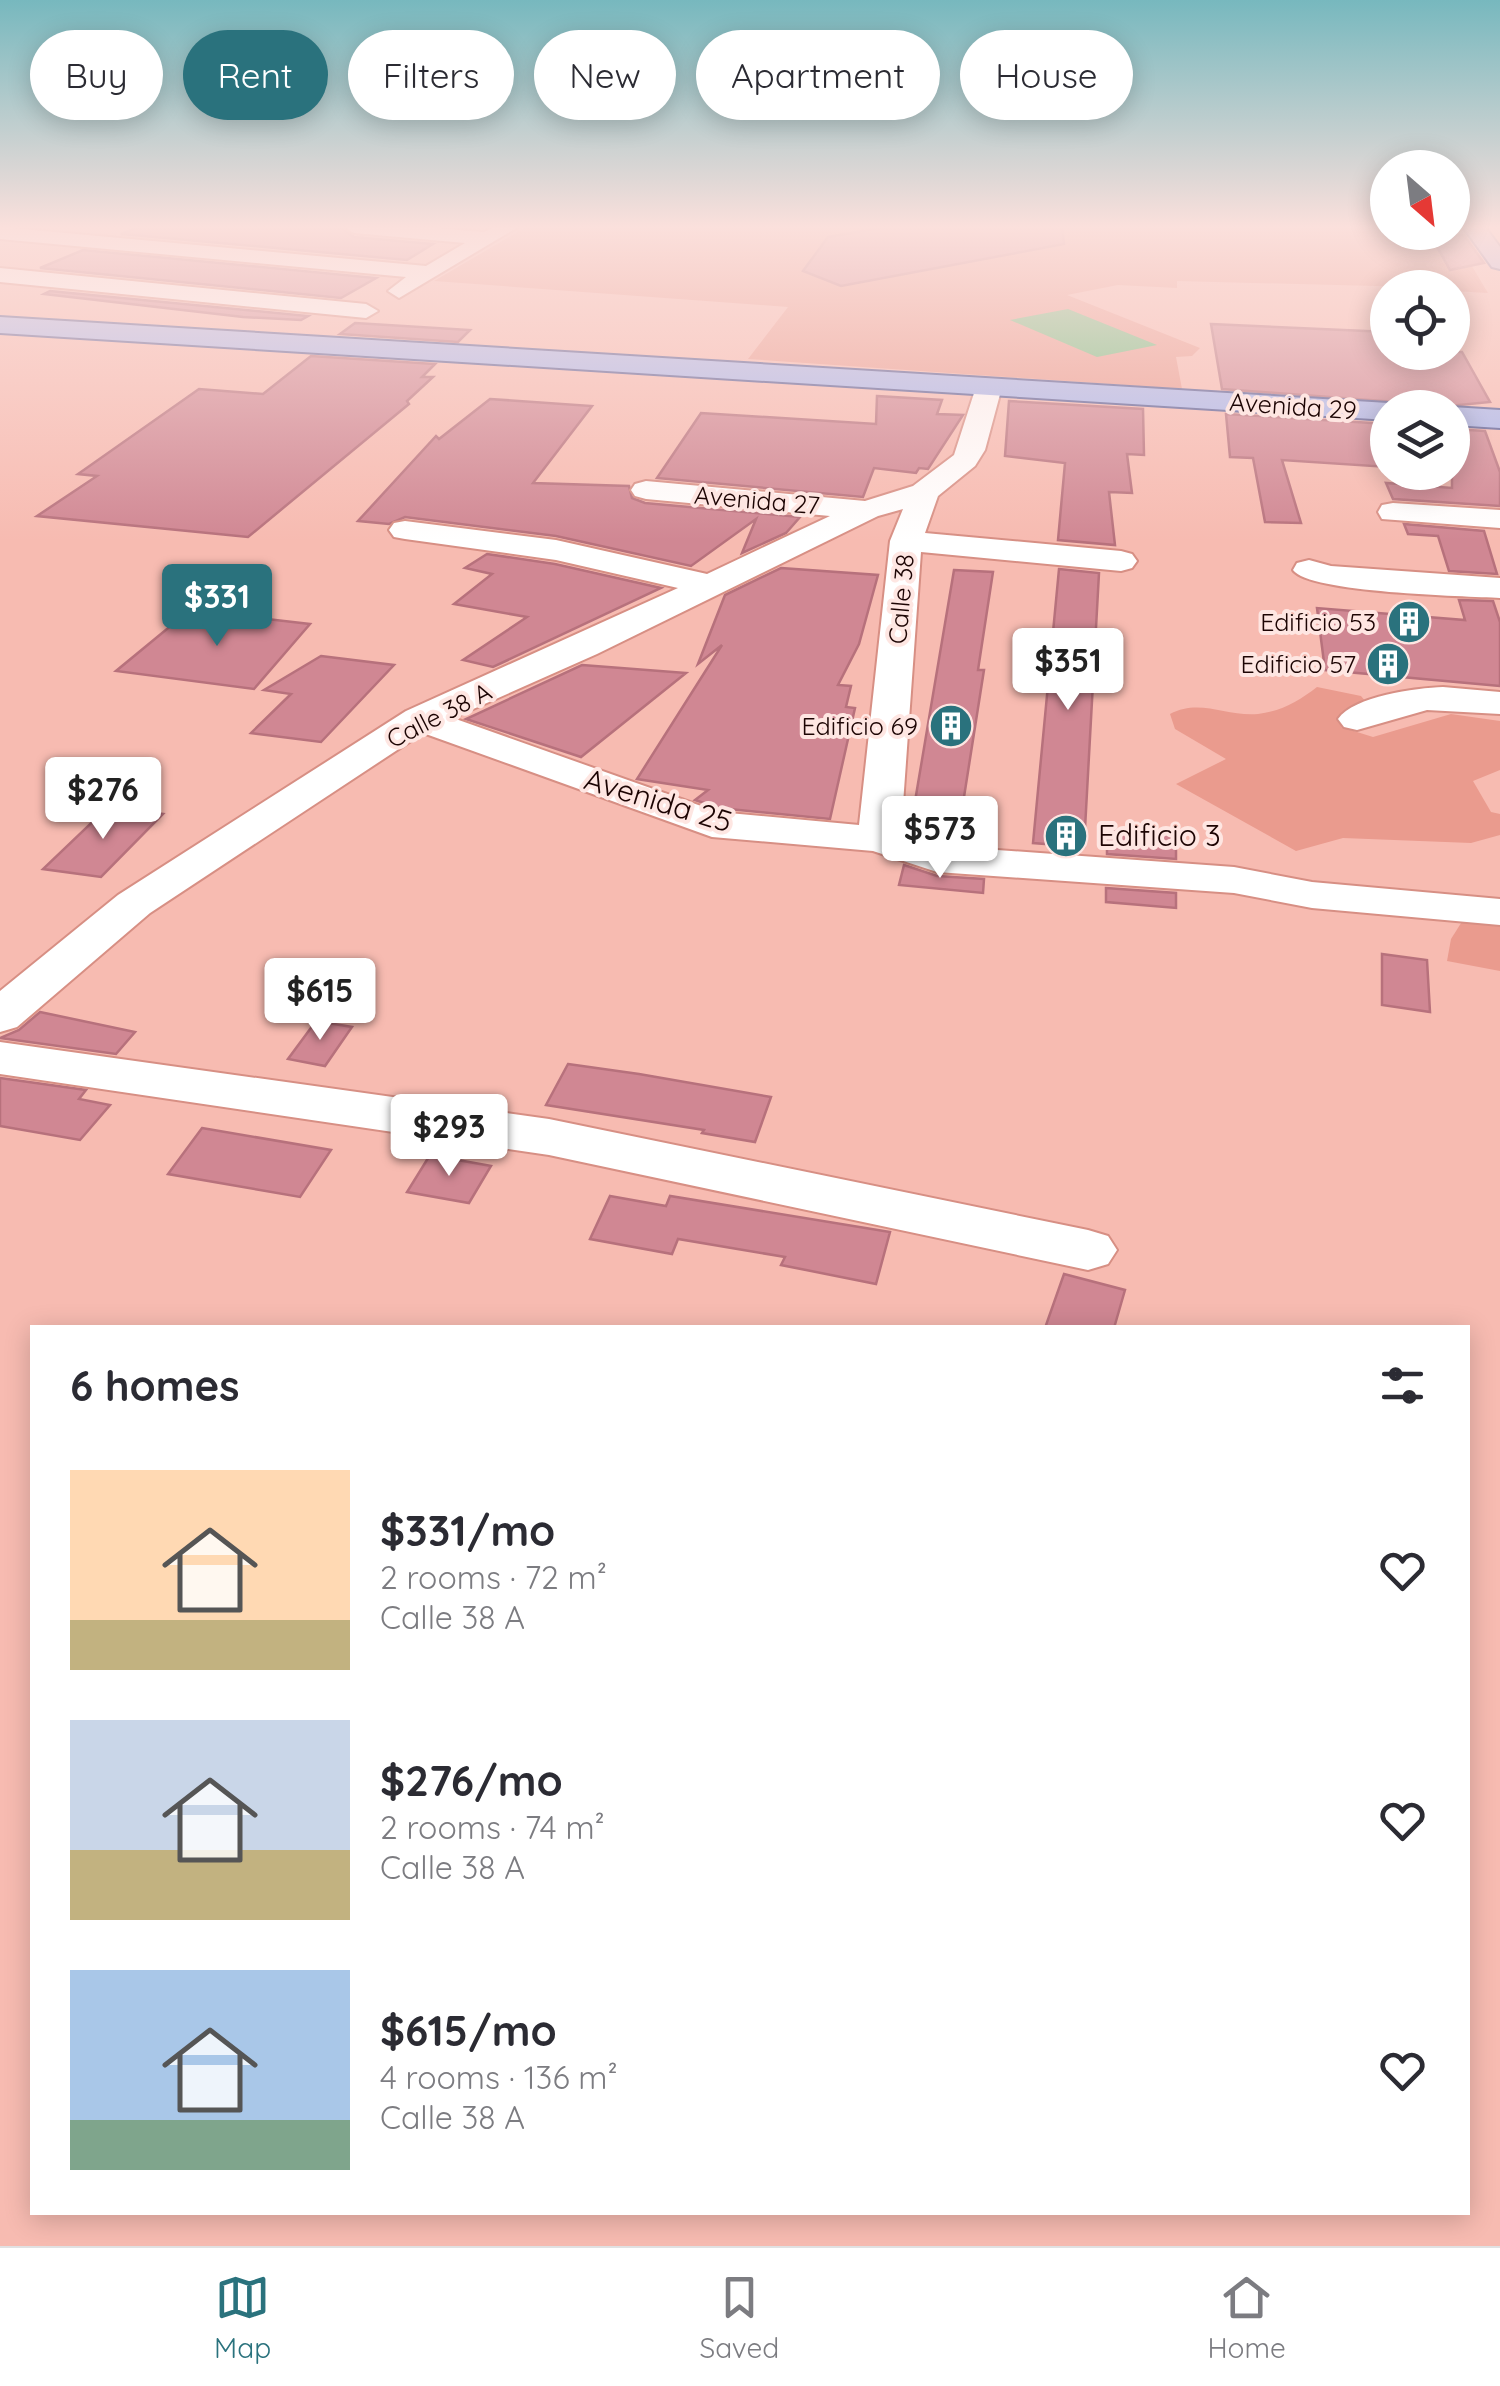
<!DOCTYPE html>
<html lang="en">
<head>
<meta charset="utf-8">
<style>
	:root { --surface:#fff; --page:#f2f2f3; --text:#2b2b33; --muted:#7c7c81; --line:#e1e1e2; --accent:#2a727d }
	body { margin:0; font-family:Quicksand,sans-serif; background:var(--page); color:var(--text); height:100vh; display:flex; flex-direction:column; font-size:38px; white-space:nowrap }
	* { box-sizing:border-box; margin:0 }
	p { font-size:32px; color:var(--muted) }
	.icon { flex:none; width:55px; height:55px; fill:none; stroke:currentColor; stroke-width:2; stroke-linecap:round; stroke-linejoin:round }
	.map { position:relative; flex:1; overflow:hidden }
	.side { position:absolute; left:30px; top:1325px; width:1440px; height:890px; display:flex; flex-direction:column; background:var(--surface); border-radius:0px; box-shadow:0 5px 25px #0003 }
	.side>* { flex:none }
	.banner { position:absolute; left:30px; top:30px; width:1440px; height:90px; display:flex; gap:20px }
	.needle { width:65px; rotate:152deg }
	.buttons { position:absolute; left:1370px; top:150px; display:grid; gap:20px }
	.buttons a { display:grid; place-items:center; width:100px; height:100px; border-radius:50%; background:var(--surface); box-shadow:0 5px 25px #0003; font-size:50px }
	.price { position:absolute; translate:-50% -85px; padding:0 22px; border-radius:10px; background:#fff; color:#222; font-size:32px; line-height:65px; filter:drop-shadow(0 2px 5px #0008) }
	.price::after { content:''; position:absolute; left:50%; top:60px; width:30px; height:22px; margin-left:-15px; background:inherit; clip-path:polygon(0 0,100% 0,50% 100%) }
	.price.current { background:var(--accent); color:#fff }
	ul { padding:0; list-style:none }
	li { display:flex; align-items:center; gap:30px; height:250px; padding:0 40px }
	li span { display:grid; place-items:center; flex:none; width:280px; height:200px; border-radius:0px; color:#555 }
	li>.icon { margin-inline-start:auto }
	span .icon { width:120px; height:120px; fill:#fffc; stroke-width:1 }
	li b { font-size:42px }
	h2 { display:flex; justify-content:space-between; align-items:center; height:120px; padding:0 40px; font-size:42px }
	.tag { padding:0 35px; border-radius:45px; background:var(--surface); box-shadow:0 5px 25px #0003; font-size:35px; line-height:90px }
	.tag.current { background:var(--accent); color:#fff }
	.tab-bar { display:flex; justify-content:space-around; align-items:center; height:140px; border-top:2px solid var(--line); background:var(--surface); font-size:28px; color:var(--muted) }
	.tab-bar a { display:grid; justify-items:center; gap:5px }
	.tab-bar .current { color:var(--accent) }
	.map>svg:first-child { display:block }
</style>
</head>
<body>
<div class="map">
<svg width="1500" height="2246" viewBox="0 0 1500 2246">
	<rect width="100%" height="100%" fill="#f7bbb1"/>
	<g fill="#ea9b8e">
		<polygon points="526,227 1387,227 1388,232 1452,233 1488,293 1453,291 1452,288 1177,281 1177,288 1118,285 1067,295 1200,348 1192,356 1176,357 1182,389 748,359 788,307 434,281"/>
		<path d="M 1317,687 L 1361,696 L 1370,707 L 1341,727 L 1373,737 L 1451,714 L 1500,721 L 1500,770 L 1473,781 L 1491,812 L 1500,814 L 1500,835 L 1471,843 L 1343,838 L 1296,851 L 1176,784 L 1226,759 L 1175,729 L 1170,714 C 1200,698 1227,717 1258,714 C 1282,711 1299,701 1317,687 Z"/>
		<polygon points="1463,920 1500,922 1500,971 1447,961 1451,939"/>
	</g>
	<polygon fill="#6dbe7e" points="1068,309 1157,345 1097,357 1010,320"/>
	<g fill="#d08793" stroke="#b7717c" stroke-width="2.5">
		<polygon points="139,227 340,227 354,237 433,244 407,260 121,234"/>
		<polygon points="886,227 1062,227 1064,244 841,286 803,271 828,237"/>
		<polygon points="1430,234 1464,235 1484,263 1450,270"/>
		<polygon points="83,250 376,278 341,298 40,268"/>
		<polygon points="50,291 308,316 301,320 243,317 44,294"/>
		<polygon points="355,323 470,330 458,342 340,334"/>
		<polygon points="1211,324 1388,332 1388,352 1462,352 1490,402 1449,406 1222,389"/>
		<polygon points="311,356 435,364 422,377 433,377 407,401 409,404 248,537 37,516 97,476 78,474 199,389 263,394"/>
		<polygon points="877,396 942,400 937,414 963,415 928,469 919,468 916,473 874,468 863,497 657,478 701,413 876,424"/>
		<polygon points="490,399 592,406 533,483 629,486 632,498 645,503 800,517 786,533 742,553 756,519 691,566 556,536 405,517 389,524 358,521 436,436 439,439"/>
		<polygon points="1009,401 1143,409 1144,455 1127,454 1132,493 1109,492 1115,545 1058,540 1065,463 1005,456"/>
		<polygon points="1226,414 1388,424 1388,467 1282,460 1301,523 1265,522 1253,458 1230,457"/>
		<polygon points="1452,429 1485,431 1500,472 1500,506 1393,499 1386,483 1452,488"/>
		<polygon points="1404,524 1484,531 1497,574 1449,571 1438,536 1408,534"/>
		<polygon points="487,554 555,564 661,588 493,667 463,660 527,617 454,604 492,574 465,568"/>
		<polygon points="781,568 878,575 859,644 838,685 851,686 846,707 855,708 830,819 719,808 695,800 708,790 637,779 722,645 698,664 725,595"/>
		<polygon points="1059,569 1099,573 1084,847 1033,843"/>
		<polygon points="954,570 993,572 978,670 984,670 961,816 992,819 989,846 943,842 910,831"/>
		<polygon points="1459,600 1493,601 1500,622 1500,686 1325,670 1317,608 1465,620"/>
		<polygon points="190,610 310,624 254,689 116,671"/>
		<polygon points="321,656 394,665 321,742 251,733 291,694 264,690"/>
		<polygon points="582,665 686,673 581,757 466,719"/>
		<polygon points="108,807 163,814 101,877 43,869"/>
		<polygon points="1107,829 1176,835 1176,859 1107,854"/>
		<polygon points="904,865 937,876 984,879 983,893 899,885"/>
		<polygon points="1106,888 1176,893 1176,908 1106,902"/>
		<polygon points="1382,954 1427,960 1430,1012 1382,1005"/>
		<polygon points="40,1012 135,1032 116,1054 0,1038 19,1030"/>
		<polygon points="316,1021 352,1027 325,1066 288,1059"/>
		<polygon points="568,1064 639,1074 771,1097 755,1142 702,1133 704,1130 546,1105"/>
		<polygon points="0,1078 86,1090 79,1099 110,1105 80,1140 0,1126"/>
		<polygon points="202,1128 331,1150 300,1197 168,1174"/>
		<polygon points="430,1155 491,1166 469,1203 407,1192"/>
		<polygon points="610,1196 666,1206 670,1196 890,1232 876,1284 781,1265 785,1257 678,1239 672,1254 590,1239"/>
		<polygon points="1064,1274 1125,1290 1114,1328 1045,1328"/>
	</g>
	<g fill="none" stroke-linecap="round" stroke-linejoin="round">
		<g stroke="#d78f84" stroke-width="4">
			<g id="minor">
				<polygon points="0,227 426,266 465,243 354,233 344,227 422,227 484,232 494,227 518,227 399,298 388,291 406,277 0,239"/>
				<polygon points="0,268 366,304 378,311 366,318 0,282"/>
				<path d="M 989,379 L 1002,387 L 985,450 L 975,466 L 938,496 L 925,533 L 1121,551 L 1132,554 L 1137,561 L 1132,568 L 1121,571 L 921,552 L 901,832 L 942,846 L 1234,867 L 1312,882 L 1500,899 L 1500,925 L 1312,908 L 1234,893 L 937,872 L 873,851 L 712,837 L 423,733 L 150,913 L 17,1027 L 0,1032 L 0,991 L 118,895 L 406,711 L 678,588 L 556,560 L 405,539 L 394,537 L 389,530 L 394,523 L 405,521 L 556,540 L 707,574 L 830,516 L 646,499 L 635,496 L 631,490 L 635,484 L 646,481 L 865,501 L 913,486 L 954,455 L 976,387 ZM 903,509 L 890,541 L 859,825 L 718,812 L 453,718 L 597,654 L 878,516 Z"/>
				<polygon points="1393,503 1500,510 1500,528 1382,519 1378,512 1382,505"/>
				<path d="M 1309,560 L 1331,566 L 1500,578 L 1500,598 C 1465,596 1309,593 1293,570 L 1297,563 Z"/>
				<path d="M 1443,687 L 1500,692 L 1500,714 L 1427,710 L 1357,730 L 1344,727 L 1338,719 C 1354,696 1416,688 1443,687 Z"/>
				<polygon points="0,1042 549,1119 1088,1230 1108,1236 1117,1250 1108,1264 1088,1270 549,1155 0,1074"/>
			</g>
		</g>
		<g stroke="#4f5894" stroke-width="4">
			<g id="major">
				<polygon points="1463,227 1485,227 1500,247 1500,269 1492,267"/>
				<polygon points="0,317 1388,403 1399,408 1388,408 1388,420 0,333"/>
				<polygon points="1452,407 1500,410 1500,428 1452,425"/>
			</g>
		</g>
		<use href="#minor" fill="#fff" fill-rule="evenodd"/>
		<use href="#major" fill="#a6b6ee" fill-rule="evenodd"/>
	</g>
	<linearGradient id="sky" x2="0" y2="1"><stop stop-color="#77b8be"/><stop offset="0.42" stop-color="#fbe0dc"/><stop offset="1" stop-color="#fbe0dc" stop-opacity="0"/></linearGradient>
	<rect width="1500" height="541" fill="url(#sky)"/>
	<defs>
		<g id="building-disc" transform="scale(2.25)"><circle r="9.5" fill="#2a727d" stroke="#fee6e2"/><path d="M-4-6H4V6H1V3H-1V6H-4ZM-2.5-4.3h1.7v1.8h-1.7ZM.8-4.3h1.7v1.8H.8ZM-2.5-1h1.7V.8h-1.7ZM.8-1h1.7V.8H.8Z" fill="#fff"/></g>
	</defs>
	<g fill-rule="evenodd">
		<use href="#building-disc" x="1409" y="622"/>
		<use href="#building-disc" x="1388" y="664"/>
		<use href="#building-disc" x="951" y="726"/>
		<use href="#building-disc" x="1066" y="836"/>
	</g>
	<g text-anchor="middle" stroke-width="8" stroke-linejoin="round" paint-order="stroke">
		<g font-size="25" fill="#1c0403" stroke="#fee6e2">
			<text transform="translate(1293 406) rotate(4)" y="9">Avenida 29</text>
			<text transform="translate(757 500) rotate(5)" y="9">Avenida 27</text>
			<text transform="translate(901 599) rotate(-85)" y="9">Calle 38</text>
			<text transform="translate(439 715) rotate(-27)" y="9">Calle 38 A</text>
		</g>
		<g font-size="25" fill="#1c0403" stroke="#fee6e2" text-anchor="end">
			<text x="1376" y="631">Edificio 53</text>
			<text x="1356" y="673">Edificio 57</text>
			<text x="918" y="735">Edificio 69</text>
		</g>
		<g font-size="30" fill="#1c0403" stroke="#fee6e2">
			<text transform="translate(658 801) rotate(17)" y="10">Avenida 25</text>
		</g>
		<g font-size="30" fill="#1c0403" stroke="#fee6e2" text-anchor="start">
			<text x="1098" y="846">Edificio 3</text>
		</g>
	</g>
</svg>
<div class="buttons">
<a><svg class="needle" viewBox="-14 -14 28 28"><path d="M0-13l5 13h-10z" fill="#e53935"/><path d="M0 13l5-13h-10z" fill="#7c7c81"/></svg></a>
<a><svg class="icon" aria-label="locate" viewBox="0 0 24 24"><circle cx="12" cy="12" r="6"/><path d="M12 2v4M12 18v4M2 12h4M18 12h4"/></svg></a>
<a><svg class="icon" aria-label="layers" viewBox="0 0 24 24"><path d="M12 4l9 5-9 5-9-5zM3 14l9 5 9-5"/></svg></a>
</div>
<b class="price current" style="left:217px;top:649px">$331</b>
<b class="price" style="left:1068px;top:713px">$351</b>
<b class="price" style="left:103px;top:842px">$276</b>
<b class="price" style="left:940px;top:881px">$573</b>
<b class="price" style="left:320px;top:1043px">$615</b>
<b class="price" style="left:449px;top:1179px">$293</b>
<div class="banner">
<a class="tag">Buy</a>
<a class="tag current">Rent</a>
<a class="tag">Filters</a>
<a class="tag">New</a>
<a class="tag">Apartment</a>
<a class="tag">House</a>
</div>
<section class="side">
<h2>6 homes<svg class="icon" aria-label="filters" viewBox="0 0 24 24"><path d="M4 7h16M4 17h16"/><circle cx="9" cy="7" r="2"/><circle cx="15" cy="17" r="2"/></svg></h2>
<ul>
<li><span style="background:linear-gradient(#ffd9b3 75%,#c2b280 0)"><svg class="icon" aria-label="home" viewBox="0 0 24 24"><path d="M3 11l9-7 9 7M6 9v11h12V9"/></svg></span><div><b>$331/mo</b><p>2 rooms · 72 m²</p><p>Calle 38 A</p></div><svg class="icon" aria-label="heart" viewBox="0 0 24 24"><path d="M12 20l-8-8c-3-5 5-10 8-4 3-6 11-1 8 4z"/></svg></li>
<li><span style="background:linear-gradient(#c9d6e8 65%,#c2b280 0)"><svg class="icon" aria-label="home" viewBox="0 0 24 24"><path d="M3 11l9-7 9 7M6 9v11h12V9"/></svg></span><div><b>$276/mo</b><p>2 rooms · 74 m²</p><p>Calle 38 A</p></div><svg class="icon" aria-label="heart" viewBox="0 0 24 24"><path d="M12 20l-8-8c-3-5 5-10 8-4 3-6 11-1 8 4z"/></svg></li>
<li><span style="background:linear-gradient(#a9c7e8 75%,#7fa58c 0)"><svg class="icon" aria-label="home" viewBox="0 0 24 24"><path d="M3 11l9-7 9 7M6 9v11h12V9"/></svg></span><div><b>$615/mo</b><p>4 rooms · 136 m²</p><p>Calle 38 A</p></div><svg class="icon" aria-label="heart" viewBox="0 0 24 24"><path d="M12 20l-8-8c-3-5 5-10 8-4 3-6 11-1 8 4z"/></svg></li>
</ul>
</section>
</div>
<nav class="tab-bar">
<a class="current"><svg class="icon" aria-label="map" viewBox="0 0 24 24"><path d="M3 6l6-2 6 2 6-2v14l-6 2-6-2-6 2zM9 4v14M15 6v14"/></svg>Map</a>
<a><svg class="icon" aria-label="saved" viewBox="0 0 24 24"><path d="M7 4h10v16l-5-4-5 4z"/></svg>Saved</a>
<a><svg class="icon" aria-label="home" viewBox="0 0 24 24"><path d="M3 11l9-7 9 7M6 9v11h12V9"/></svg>Home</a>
</nav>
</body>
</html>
